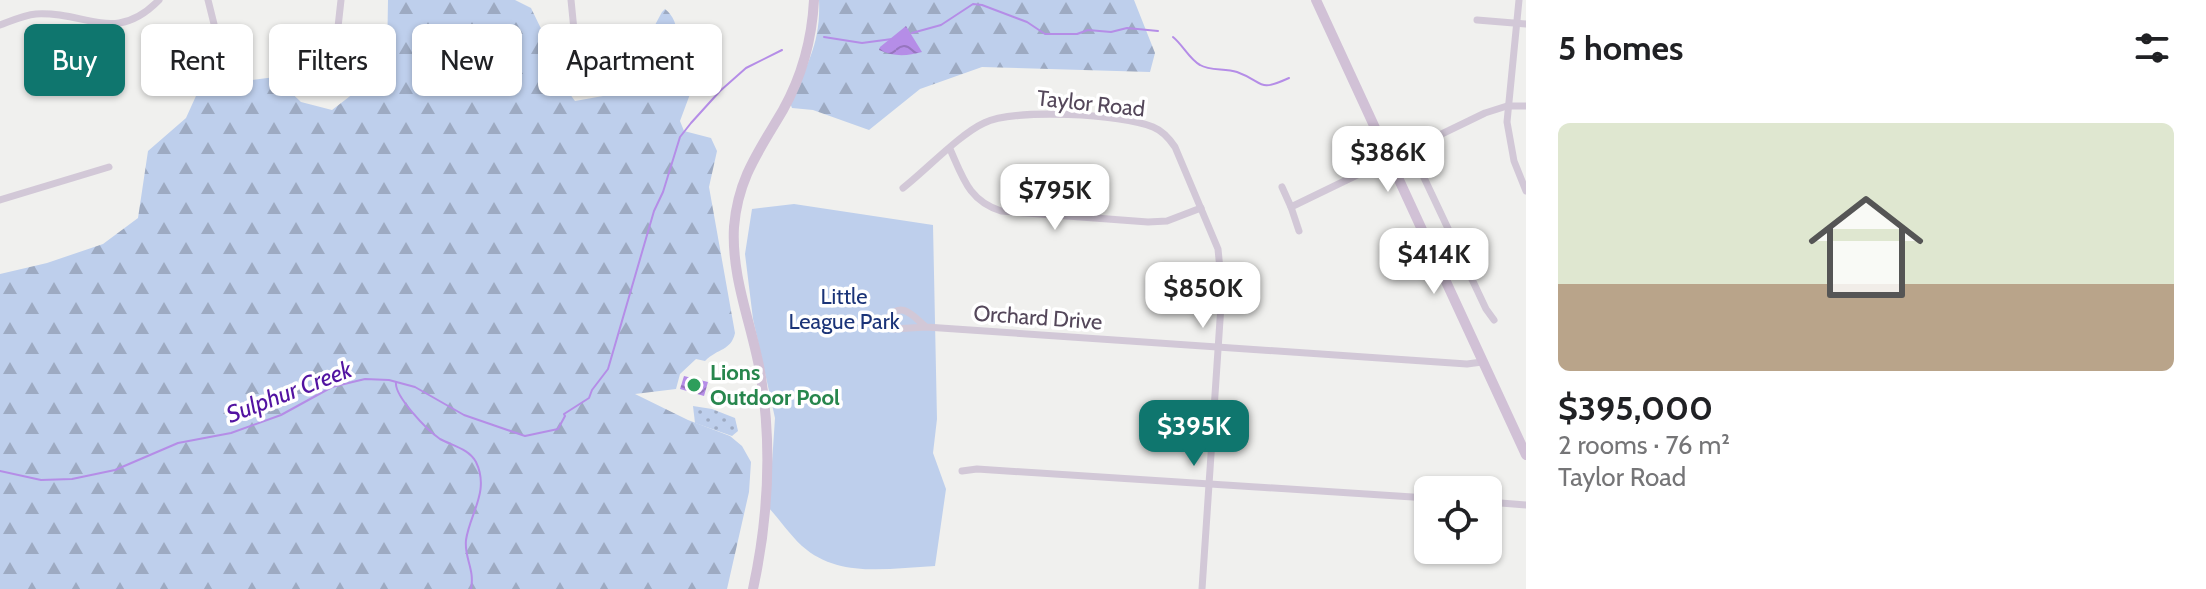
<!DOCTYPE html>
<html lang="en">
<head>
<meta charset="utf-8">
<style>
	:root { --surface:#fff; --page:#f2f2f2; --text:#202124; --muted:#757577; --accent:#0f766e }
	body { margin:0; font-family:Cabin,sans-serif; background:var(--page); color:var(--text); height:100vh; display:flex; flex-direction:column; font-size:30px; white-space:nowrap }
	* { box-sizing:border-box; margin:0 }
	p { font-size:26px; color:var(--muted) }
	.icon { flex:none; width:44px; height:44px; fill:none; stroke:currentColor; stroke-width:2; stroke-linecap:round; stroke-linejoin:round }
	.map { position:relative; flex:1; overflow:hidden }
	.panel { display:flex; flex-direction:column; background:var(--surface); width:680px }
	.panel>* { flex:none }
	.guide { position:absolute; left:24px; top:24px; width:760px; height:72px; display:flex; gap:16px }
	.tools { position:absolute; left:1414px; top:476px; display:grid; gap:16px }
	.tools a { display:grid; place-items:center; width:88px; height:88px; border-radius:12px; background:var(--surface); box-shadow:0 2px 6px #0004; font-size:40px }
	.price { position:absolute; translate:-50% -68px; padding:0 18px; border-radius:16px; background:#fff; color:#222; font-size:26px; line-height:52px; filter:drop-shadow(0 2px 4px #0008) }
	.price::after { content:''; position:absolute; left:50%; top:48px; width:24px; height:18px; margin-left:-12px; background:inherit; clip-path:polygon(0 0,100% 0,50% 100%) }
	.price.on { background:var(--accent); color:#fff }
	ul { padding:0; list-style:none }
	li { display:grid; align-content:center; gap:16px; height:424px; padding:0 32px }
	li span { display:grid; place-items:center; height:248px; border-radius:12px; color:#555 }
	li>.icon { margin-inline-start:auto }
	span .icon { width:144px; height:144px; fill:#fffc; stroke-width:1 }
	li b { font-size:34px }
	h2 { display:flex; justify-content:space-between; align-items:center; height:96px; padding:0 32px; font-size:34px }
	.chip { padding:0 28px; border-radius:12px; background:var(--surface); box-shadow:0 2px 6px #0004; font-size:28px; line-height:72px }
	.chip.on { background:var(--accent); color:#fff }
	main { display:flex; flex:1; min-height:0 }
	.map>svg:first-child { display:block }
</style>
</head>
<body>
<main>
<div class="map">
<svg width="1526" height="589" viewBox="0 0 1526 589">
	<defs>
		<pattern id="grass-dots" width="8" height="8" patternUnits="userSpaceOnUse" patternTransform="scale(2)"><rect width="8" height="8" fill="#becfec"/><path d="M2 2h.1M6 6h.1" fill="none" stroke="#9daac2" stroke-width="1.8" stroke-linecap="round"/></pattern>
		<pattern id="forest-firs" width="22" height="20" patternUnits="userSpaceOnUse" patternTransform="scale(2)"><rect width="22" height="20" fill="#becfec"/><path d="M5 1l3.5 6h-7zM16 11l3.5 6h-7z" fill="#9daac2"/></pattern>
		<pattern id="water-waves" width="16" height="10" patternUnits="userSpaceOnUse" patternTransform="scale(2)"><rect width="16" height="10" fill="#b58de7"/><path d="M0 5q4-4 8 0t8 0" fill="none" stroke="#9675be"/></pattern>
	</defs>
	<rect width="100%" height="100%" fill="#f0f0ee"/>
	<polygon fill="url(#grass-dots)" points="693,406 712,409 735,418 738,431 732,436 695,423"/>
	<g fill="url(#forest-firs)">
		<path d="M 388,0 L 515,0 L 531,8 L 547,41 L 561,82 L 575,101 L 603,96 L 642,49 L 662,12 L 665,9 C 683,23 674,46 684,63 C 687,69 692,74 696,78 L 680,121 L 684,131 L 711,138 L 717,151 L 709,187 L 735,333 C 731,351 718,348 705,361 L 696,359 L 680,374 L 676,389 L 635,394 L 688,420 L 730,436 L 742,446 L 751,462 L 749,492 L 727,589 L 0,589 L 0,274 L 47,263 L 103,244 L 138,218 L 148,151 L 186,118 L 200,87 L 275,77 L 301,102 L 332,110 L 371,80 L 387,59 Z"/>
		<path d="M 819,0 L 1134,0 L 1155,53 L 1150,72 L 982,67 L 920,89 L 869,130 L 813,110 L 792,108 L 790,103 C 807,65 821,43 819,0 Z"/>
	</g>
	<path fill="#becfec" d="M 794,204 L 933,225 L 937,419 L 933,453 L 946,489 L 935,566 C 889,568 839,579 802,546 C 790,535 780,520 769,508 L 775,418 L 753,319 L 745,254 L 752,209 Z"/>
	<g fill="url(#water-waves)">
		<path d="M 906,26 L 922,52 C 907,56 894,57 879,50 L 880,47 Z"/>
		<polygon points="684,376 708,382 704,396 680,389"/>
	</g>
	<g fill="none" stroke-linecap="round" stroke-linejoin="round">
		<g stroke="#b58de7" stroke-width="2">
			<polyline points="912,33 941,25 973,4 982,5 1027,22 1045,34 1077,34 1088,30 1111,32 1127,28 1158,31"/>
			<polyline points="824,37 862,43 892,39"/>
			<path d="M 1173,37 C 1183,45 1189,59 1200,65 C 1210,71 1225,68 1237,72 C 1265,82 1256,93 1289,78"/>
			<path d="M 396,382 C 394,396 427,430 440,439 C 453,446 469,449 476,462 C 490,491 470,513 466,540 C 464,558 475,569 471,589"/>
			<polyline points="0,471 41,480 72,479 115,470 178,443 231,433 281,415 332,387 365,379 389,380 415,387 464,415 525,436 558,429 565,416 564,414 589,398 592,390 608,369 654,211 663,192 680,137 691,123 720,91 746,68 782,50"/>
		</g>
		<g stroke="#d2c8d7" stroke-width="7">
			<polyline points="208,0 217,36"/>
			<polyline points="571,0 574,30"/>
			<polyline points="1519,0 1507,122 1514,161 1526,191"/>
			<polyline points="1477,20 1526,24"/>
			<path d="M 0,25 C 11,21 24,15 36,14 C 87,11 115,45 159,0"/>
			<polyline points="336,45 341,0"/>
			<polyline points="1410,148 1486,309 1494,320"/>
			<path d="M 950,149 C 963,178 969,201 1001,211 L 1148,222 L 1167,221 L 1201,208"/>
			<polyline points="1282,187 1291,207"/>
			<path d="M 903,188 C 926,170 960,134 984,123 C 1014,108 1122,114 1153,127 C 1163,131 1169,138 1175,147 L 1218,249 L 1222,290 L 1202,589"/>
			<polyline points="0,200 109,167"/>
			<polyline points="1299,231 1291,207 1485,113 1507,106 1526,106"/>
			<path d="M 926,327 C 912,315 901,300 887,319 L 888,326 L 894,329 L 926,327 L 1467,364 L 1482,362"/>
			<polyline points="962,471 977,469 1428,498"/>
			<polyline points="1488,502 1526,505"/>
		</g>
		<g stroke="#d1c1d6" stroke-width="10">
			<polyline points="1316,0 1526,455"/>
			<path d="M 753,589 C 768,520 772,447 761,377 C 753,327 731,279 734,227 C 738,178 759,151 783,110 C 802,76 812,39 814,0"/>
		</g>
	</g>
	<circle fill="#2e9e5b" stroke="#fff" stroke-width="3" cx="694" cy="385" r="8"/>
	<g text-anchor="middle" stroke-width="7" stroke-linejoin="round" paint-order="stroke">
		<g font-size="22" fill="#54475a" stroke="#fff">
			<text transform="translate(1091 103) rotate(6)" y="8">Taylor Road</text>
			<text transform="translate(1038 317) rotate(4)" y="8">Orchard Drive</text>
		</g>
		<g font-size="22" fill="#1b3478" stroke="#fff">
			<text x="844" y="304">Little<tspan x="844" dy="25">League Park</tspan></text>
		</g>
		<g font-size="22" font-weight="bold" fill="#27864d" stroke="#fff" text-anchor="start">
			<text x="710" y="380">Lions<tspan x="710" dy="25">Outdoor Pool</tspan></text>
		</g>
		<g font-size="24" font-style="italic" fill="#5213a1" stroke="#fff">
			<text transform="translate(289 392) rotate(-21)" y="8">Sulphur Creek</text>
		</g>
	</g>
</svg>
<div class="tools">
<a><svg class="icon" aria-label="locate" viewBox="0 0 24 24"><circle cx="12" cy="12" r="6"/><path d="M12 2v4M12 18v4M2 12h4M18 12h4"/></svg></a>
</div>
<b class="price" style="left:1388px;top:194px">$386K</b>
<b class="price" style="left:1055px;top:232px">$795K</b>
<b class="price" style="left:1434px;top:296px">$414K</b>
<b class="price" style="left:1203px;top:330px">$850K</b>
<b class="price on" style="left:1194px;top:468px">$395K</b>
<div class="guide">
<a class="chip on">Buy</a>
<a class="chip">Rent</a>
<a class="chip">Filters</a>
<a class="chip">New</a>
<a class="chip">Apartment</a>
</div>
</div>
<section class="panel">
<h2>5 homes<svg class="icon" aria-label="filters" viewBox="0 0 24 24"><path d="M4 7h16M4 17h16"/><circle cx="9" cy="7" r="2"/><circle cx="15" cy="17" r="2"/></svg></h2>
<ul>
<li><span style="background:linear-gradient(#dfe7d0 65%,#b9a48a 0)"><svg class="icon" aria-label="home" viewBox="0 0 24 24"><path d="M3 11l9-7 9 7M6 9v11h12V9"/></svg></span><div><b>$395,000</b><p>2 rooms · 76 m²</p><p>Taylor Road</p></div></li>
</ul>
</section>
</main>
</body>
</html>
